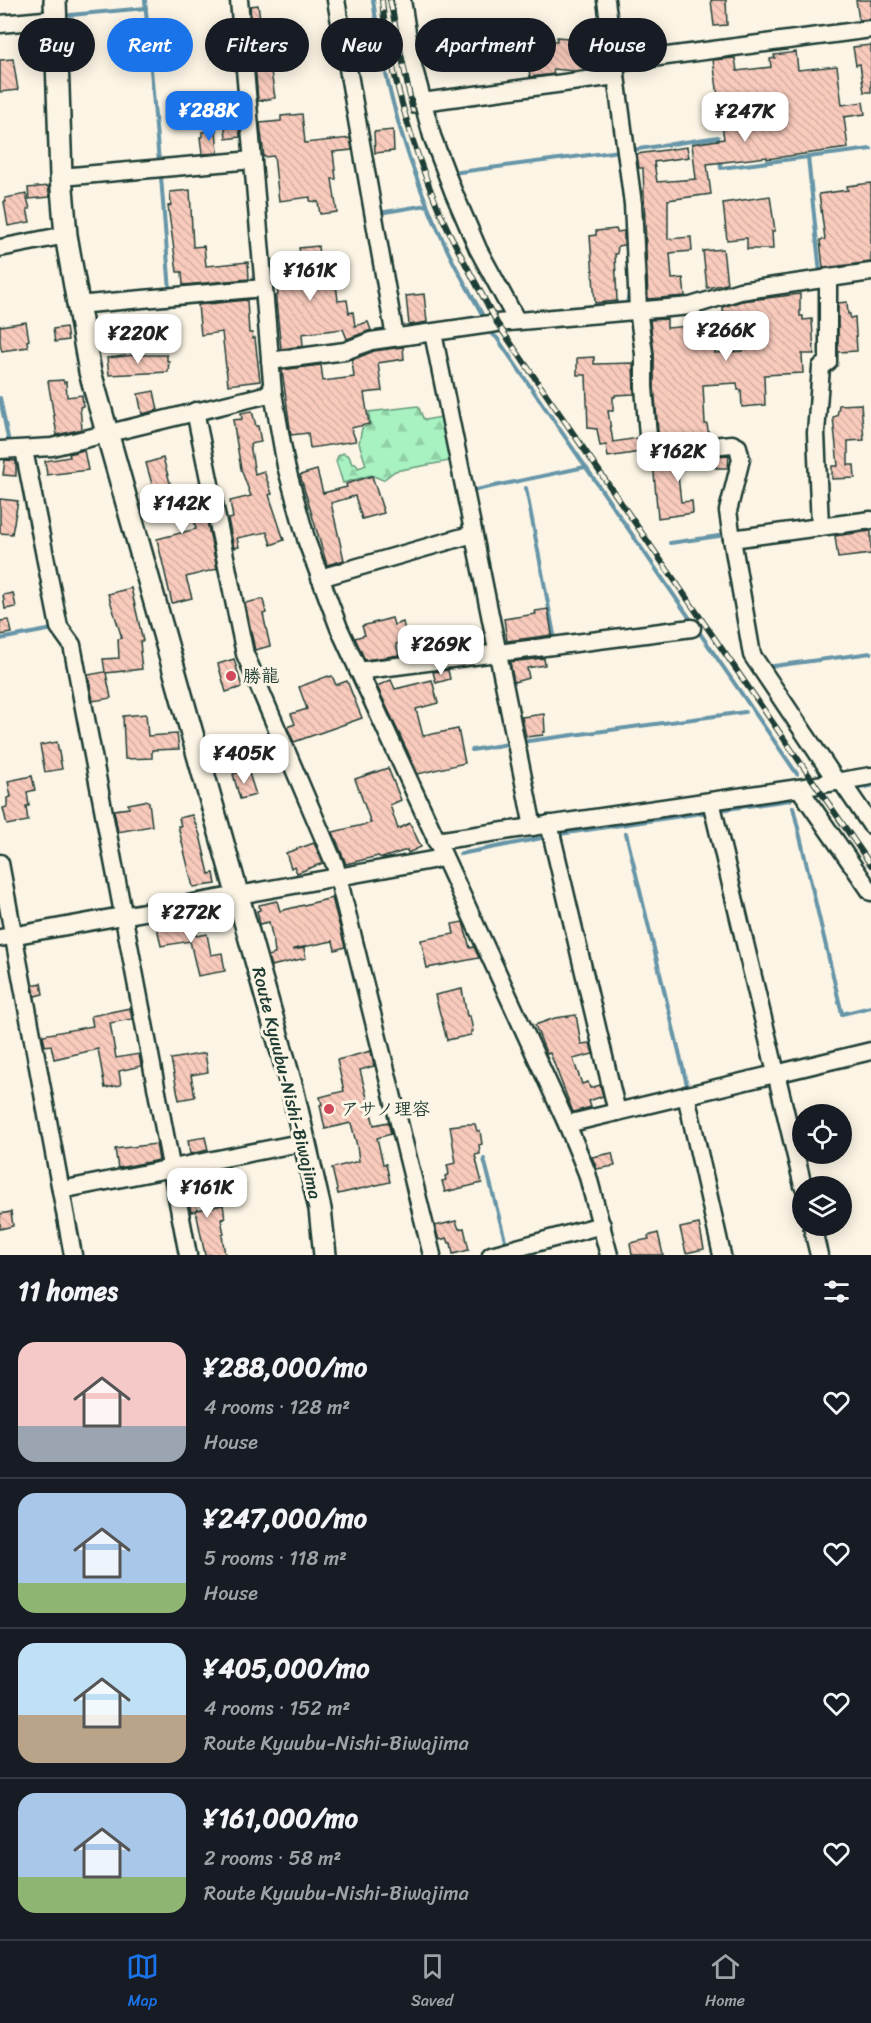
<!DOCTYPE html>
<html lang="en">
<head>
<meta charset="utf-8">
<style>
	:root { --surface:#171b24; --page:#242831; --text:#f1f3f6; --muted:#9ea1a6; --line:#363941; --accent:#1a73e8 }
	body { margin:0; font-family:Sriracha,"Klee One",sans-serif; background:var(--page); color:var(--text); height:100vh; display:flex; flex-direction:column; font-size:22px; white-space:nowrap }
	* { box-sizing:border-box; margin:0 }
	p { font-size:20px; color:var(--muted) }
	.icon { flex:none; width:33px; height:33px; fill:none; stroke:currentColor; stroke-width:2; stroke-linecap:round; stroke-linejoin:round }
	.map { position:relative; height:1255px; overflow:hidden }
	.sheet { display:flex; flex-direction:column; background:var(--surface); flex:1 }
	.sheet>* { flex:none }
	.hud { position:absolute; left:18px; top:18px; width:836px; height:54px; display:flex; gap:12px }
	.buttons { position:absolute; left:792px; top:1104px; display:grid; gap:12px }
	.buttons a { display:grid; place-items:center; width:60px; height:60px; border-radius:50%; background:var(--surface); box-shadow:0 3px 15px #0003; font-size:30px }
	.price { position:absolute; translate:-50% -51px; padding:0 14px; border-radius:12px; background:#fff; color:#222; font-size:20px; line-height:39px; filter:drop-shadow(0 2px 3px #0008) }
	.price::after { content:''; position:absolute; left:50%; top:36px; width:18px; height:14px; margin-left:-9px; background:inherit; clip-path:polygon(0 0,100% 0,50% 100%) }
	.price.on { background:var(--accent); color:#fff }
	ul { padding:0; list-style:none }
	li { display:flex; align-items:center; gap:18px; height:150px; padding:0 18px }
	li+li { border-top:2px solid var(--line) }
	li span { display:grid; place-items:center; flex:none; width:168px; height:120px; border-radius:18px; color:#555 }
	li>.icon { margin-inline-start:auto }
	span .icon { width:72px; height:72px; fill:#fffc; stroke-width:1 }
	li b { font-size:26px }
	h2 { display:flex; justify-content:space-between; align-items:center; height:72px; padding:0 18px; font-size:26px }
	.tag { padding:0 21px; border-radius:27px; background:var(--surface); box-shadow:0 3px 15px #0003; font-size:21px; line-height:54px }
	.tag.on { background:var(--accent); color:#fff }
	.dock { display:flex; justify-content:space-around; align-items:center; height:84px; border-top:2px solid var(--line); background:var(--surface); font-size:16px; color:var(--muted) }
	.dock a { display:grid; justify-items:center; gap:3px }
	.dock .on { color:var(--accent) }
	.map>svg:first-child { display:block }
</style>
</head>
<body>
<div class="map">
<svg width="871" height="1255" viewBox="0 0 871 1255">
	<defs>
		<pattern id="forest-firs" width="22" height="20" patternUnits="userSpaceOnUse" patternTransform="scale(1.5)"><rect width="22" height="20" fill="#a8f1c0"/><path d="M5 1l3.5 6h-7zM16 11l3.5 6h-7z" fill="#90d0a6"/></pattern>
		<pattern id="building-back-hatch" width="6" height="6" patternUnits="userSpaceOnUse" patternTransform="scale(1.5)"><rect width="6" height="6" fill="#f9cbbd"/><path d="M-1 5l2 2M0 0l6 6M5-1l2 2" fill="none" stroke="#d5afa3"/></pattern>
	</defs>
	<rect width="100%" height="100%" fill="#fcf5e5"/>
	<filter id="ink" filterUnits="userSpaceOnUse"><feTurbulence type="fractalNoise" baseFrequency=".0167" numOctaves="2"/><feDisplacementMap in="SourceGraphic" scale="12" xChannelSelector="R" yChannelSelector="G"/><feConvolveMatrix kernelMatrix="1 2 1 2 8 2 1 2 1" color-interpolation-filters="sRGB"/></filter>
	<g filter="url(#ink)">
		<polygon fill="url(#forest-firs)" stroke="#64977a" stroke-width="1.5" points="418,406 423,418 425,420 441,417 450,461 395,471 383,480 371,475 343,483 336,461 338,456 343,453 349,456 352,464 356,464 358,468 366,465 359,443 362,428 370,425 369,412"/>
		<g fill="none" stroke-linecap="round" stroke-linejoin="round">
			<g stroke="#6695a8" stroke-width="4">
				<polyline points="145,0 159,162"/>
				<path d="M 373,0 C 384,86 409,171 447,249 C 458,273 472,295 484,318"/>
				<polyline points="70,15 146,8"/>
				<polyline points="632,150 718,137 718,143"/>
				<polyline points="808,157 820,273"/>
				<polyline points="720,159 721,168 871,149"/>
				<polyline points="452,173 620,151"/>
				<polyline points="161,177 170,291"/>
				<polyline points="379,213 427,205"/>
				<polyline points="588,307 627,303 629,293"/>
				<polyline points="489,331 497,338 693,623"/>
				<polyline points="0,398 9,443"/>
				<polyline points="526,488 555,640"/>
				<polyline points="471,491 585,467"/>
				<polyline points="670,543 726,535"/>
				<polyline points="697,629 797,774"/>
				<polyline points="0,639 53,629 52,626"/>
				<polyline points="766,667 871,653"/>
				<polyline points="521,742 745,712"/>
				<polyline points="472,750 508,744"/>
				<polyline points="854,789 871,786"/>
				<polyline points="793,807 842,1014 871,1007"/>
				<polyline points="720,810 790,800"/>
				<polyline points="626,833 688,1089"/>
				<polyline points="560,834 708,812"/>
				<polyline points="460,854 547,837"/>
				<polyline points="484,1159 506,1244"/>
			</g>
		</g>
		<g fill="url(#building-back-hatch)" stroke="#1f3d34" stroke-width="1.5">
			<polygon points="711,0 726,0 727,25 714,26"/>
			<polygon points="856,0 871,0 871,19 859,20"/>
			<polygon points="258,5 260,18 251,19 250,6"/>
			<polygon points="270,18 273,44 285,42 287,69 271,71 275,98 258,101 255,63 258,62 252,21"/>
			<polygon points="557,37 578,39 577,47 590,46 591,52 602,51 604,67 574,71 553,69 554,74 530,77 528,62 542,60 544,40 557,41"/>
			<polygon points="871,45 871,92 864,92 860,64 856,65 853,47"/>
			<polygon points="796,52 798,70 837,66 842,105 863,102 865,114 844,117 848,148 767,159 767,157 707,164 711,194 668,200 668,239 691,237 692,251 670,253 672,279 683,278 685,296 648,299 643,168 639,168 637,154 687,147 689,157 654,162 657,182 696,179 692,144 724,139 713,60 735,58 737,71 771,67 770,59 775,58 774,55"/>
			<polygon points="13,59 18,90 0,92 0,60"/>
			<polygon points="302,114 305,143 350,138 352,150 333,152 336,179 332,179 337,212 320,214 318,202 310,201 310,197 279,201 274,156 264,157 260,123 281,121 281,116"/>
			<polygon points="239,125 240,137 226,139 225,127"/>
			<polygon points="216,130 218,153 202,154 200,137 202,137 202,132"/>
			<polygon points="393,130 394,151 375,153 374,132"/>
			<polygon points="871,183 871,262 823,268 820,240 825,239 819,194 848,190 847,186"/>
			<polygon points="48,186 50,197 29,199 28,188"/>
			<polygon points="190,190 193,247 204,246 206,266 248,262 249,279 183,285 182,272 177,272 168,206 171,205 170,192"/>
			<polygon points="26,194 30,209 27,209 30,222 8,226 4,202 6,202 5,198"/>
			<polygon points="770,196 775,231 772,231 773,249 747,249 747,238 727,240 723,203"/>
			<polygon points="616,229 617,232 624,231 624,245 618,246 617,254 615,254 617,301 595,303 590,236 596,235 596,231"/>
			<polygon points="318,246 321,276 335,275 338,301 347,300 349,313 353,312 355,326 368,322 371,330 347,339 343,329 302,334 303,346 281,349 276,301 276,296 278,295 275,271 284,270 283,260 301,258 299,248"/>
			<polygon points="723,249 727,284 707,288 703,251"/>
			<polygon points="424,294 427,322 409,325 406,296"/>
			<polygon points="800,294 800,316 803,316 803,320 812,319 814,354 802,354 803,373 764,375 765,405 742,407 741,390 738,390 737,383 703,385 705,424 707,424 709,436 659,441 654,387 654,353 650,320 667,319 667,328 690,326 692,343 714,342 715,353 743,351 740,311 723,312 723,307 742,301"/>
			<polygon points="247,300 249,333 252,333 253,339 255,338 260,381 228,385 222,332 201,335 198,305"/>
			<polygon points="847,302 848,314 850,314 850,318 855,317 857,351 838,352 838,303"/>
			<polygon points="26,322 29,340 27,341 28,347 2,351 0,345 0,326"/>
			<polygon points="66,327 68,340 55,342 53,329"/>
			<polygon points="403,347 404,359 378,363 382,391 364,393 369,424 351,428 356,441 310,448 308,433 291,435 282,370 321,365 323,381 354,377 352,360 374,351"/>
			<polygon points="134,355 167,355 167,361 169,361 168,372 109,375 107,358"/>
			<polygon points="594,357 594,364 633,363 634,394 615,395 615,397 613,397 613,411 608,411 613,442 638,438 640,452 608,457 606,445 600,446 597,429 588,428 586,375 577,375 577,358"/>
			<polygon points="63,380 64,383 66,382 67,397 82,395 83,406 80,407 82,429 57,435 48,381"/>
			<polygon points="154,391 158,410 142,414 138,394"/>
			<polygon points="861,404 864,440 848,441 848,465 854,465 855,478 832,479 832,466 838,466 833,417 837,416 839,405"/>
			<polygon points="252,411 256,426 258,426 261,442 250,444 255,474 264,471 272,494 269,495 284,540 271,545 267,532 237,538 239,547 234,548 228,519 233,518 230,501 251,496 241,469 233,420 242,419 241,413"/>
			<polygon points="84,450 88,470 47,475 45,461 70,457 69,454"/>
			<polygon points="729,455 728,468 716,468 716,466 677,467 681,502 692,501 693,513 658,518 653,462"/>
			<polygon points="163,458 172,490 199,483 217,569 186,577 192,598 172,603 157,539 196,529 190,501 159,509 146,463"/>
			<polygon points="5,460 16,461 16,476 3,475"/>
			<polygon points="317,470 323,493 347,487 346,484 372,476 384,513 362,519 355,496 331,503 344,560 327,565 300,475"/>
			<polygon points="0,499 18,501 12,534 0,533"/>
			<polygon points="871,531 871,554 838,558 835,536"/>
			<polygon points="131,588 143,641 140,641 141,652 140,652 142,669 106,673 111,698 93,701 88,675 105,672 103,659 119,658 118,639 122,638 108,594"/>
			<polygon points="13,593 16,607 5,609 3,595"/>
			<polygon points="263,599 266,613 263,614 270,646 255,650 245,603"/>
			<polygon points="548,609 552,635 507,641 504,619 536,614 535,611"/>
			<polygon points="392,618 394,625 403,622 407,638 405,638 405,641 396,644 399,655 365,660 355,638 365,635 362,626"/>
			<polygon points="9,620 12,633 0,635 0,621"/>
			<polygon points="544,658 545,665 527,668 529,678 514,682 510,662"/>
			<polygon points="234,659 242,687 226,692 218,664"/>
			<polygon points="448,670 450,679 436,683 433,672"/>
			<polygon points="328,676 329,677 332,676 336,685 347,681 362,718 294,742 287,727 295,724 291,714 307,709 299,687"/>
			<polygon points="391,680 395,689 432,680 438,703 416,709 423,736 458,729 465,763 418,774 377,686"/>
			<polygon points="146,714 148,736 177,734 179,749 152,750 152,758 125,759 123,716"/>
			<polygon points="544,714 545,732 543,732 543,735 526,737 522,717"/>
			<polygon points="57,742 62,769 45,772 40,745"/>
			<polygon points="388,768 401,800 390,805 398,829 410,823 421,847 408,853 407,850 382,858 378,856 346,864 333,832 371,823 355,779"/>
			<polygon points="248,770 256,795 240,799 233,774"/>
			<polygon points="32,776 35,790 27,792 29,806 26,806 28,821 7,825 3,808 7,807 7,798 11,797 8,781"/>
			<polygon points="144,801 149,802 152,826 118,832 114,810 129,808 128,804"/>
			<polygon points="192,815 200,835 209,874 214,873 216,884 193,887 178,826 181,826 179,818"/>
			<polygon points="314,843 323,863 297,873 294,866 291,868 286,853"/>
			<polygon points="332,898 345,947 335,950 333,941 293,949 293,950 304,948 306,958 271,966 268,956 275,954 274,944 269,922 260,924 257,911 260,910 259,905 277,901 280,911"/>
			<polygon points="192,915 196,936 207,934 211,955 222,953 225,971 198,976 190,941 161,946 156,922"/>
			<polygon points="463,922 470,948 474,947 479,958 427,968 421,940 454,934 452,924"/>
			<polygon points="41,983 43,994 35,996 33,985"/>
			<polygon points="462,989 467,1016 470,1016 473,1031 471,1031 471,1035 447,1040 435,995"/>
			<polygon points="130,1008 132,1019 110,1023 116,1058 139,1054 141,1066 119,1071 121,1085 105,1088 98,1049 54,1059 51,1045 45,1046 43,1035 93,1026 91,1016"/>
			<polygon points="576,1015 581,1044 590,1043 593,1054 573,1059 582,1084 588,1082 590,1088 600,1085 603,1096 589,1101 591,1107 573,1112 550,1053 547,1054 545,1050 535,1025 555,1018"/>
			<polygon points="371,1051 374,1066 360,1070 374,1125 388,1122 391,1134 377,1138 383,1164 386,1164 390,1182 338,1194 332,1168 359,1161 357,1146 351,1123 325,1129 320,1105 322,1104 320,1097 344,1091 337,1060"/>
			<polygon points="205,1053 208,1072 191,1075 195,1097 179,1100 171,1059"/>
			<polygon points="467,1124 475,1124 477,1131 480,1131 482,1144 479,1145 480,1154 475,1155 482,1183 445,1192 442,1181 446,1180 445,1176 449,1174 447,1165 456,1163 450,1126"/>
			<polygon points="205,1137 208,1150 190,1154 188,1140"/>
			<polygon points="156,1144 159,1160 118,1168 115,1149"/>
			<polygon points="612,1153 615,1166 597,1169 592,1157"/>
			<polygon points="201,1173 203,1186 193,1188 197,1210 223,1205 225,1218 221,1219 224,1234 222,1235 225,1255 205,1255 196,1211 191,1212 184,1177"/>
			<polygon points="11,1212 13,1226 0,1229 0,1214"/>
			<polygon points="456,1221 459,1229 464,1228 469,1250 453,1254 451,1243 449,1243 447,1238 439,1240 435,1226"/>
			<polygon points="699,1224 704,1249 686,1253 680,1228"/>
			<polygon points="658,1233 663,1255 632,1255 630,1243 649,1239 648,1236"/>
		</g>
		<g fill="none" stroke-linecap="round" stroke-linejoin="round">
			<g stroke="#1f3d34" stroke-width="21">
				<g id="minor">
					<polyline points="239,0 273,393 286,466 307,542 339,628 567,1124 587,1173 609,1255"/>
					<polyline points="336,0 395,337"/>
					<polyline points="402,0 411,58 432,136 453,191 478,249 517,321"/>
					<polyline points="606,0 633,204 638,309 644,354 644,387 649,448 655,452 732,444 738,447 741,459 728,511 732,539 871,520"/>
					<polyline points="0,24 55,19"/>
					<polyline points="614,63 871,29"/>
					<polyline points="422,102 616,76"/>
					<polyline points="61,177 253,160"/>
					<polyline points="0,248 66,235"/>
					<polyline points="77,305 264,288"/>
					<polyline points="433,333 533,827"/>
					<polyline points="270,361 345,351 371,341 497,323 691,306 740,291 871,272"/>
					<polyline points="195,411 245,654 335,865 432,1255"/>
					<polyline points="0,450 52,447 273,393"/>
					<polyline points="24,450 59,627 72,645 188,1255"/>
					<polyline points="820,527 816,433 821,367 828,362 828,277"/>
					<polyline points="732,539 752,655 837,782"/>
					<polyline points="320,578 473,534"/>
					<polyline points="358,671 692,628"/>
					<polyline points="841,781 871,825"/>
					<polyline points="799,788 871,892"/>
					<polyline points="711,801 803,1186"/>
					<polyline points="549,824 617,1112"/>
					<polyline points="436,841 799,788 871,776"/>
					<polyline points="0,863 73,1255"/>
					<polyline points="0,938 443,858"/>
					<polyline points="686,1095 722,1255"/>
					<polyline points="567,1124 871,1051"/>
					<polyline points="61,1190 305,1142"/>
					<polyline points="812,1226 819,1255"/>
					<polyline points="491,1255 602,1225"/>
				</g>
			</g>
			<g stroke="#1f3d34" stroke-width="26">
				<polyline id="major" points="55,0 61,177 66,235 90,372 292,1088 320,1209 325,1255"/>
			</g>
			<use href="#minor" stroke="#fcf5e5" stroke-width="16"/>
			<use href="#major" stroke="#fcf5e5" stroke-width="21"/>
			<g stroke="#1f3d34" stroke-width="6">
				<g id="rail">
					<path d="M 382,0 C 389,75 420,175 454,242 C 468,269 483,296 497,323 L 871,865"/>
					<polyline points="390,0 413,112"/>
				</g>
			</g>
			<use href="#rail" stroke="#fcf5e5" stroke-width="4" stroke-dasharray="11" stroke-linecap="butt"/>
		</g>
	</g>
	<g fill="#d1495b" stroke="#fcf5e5" stroke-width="2">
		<circle cx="231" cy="676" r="6"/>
		<circle cx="329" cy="1109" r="6"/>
	</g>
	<g text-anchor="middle" stroke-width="6" stroke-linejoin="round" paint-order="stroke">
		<g font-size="18" font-weight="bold" fill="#1f3d34" stroke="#fcf5e5" text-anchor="start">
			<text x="243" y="682">勝龍</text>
			<text x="341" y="1115">アサノ理容</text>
		</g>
		<g font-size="18" fill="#1f3d34" stroke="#fcf5e5">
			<text transform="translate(287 1083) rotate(76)" y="6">Route Kyuubu-Nishi-Biwajima</text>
		</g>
	</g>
</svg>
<div class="buttons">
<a><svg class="icon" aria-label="locate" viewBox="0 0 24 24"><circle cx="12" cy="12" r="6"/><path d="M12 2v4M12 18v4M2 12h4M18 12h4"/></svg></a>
<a><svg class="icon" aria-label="layers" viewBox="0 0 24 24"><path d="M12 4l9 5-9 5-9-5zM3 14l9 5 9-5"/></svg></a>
</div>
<b class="price on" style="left:209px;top:142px">¥288K</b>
<b class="price" style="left:745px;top:143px">¥247K</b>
<b class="price" style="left:310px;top:302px">¥161K</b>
<b class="price" style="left:726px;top:362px">¥266K</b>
<b class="price" style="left:138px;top:365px">¥220K</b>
<b class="price" style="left:678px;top:483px">¥162K</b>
<b class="price" style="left:182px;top:535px">¥142K</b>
<b class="price" style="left:441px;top:676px">¥269K</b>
<b class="price" style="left:244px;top:785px">¥405K</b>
<b class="price" style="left:191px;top:944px">¥272K</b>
<b class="price" style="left:207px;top:1219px">¥161K</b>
<div class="hud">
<a class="tag">Buy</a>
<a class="tag on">Rent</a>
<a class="tag">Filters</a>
<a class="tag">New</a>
<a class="tag">Apartment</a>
<a class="tag">House</a>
</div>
</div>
<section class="sheet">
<h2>11 homes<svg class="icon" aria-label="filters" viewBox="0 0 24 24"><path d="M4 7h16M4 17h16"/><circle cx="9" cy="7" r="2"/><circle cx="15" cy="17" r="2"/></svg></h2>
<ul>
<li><span style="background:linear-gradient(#f6c9c9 70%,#9aa5b1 0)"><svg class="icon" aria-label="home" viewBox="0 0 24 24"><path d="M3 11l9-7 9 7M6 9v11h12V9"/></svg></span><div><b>¥288,000/mo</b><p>4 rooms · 128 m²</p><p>House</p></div><svg class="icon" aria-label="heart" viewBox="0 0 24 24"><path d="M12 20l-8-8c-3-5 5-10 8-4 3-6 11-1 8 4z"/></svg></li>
<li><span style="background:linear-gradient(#a9c7e8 75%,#8fb573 0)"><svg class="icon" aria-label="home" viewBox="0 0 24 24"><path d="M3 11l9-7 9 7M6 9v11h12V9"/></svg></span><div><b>¥247,000/mo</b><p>5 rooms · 118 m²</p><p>House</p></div><svg class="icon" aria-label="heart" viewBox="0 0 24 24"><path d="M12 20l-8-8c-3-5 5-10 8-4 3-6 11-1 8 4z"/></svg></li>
<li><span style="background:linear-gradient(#bfe0f5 60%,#b9a48a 0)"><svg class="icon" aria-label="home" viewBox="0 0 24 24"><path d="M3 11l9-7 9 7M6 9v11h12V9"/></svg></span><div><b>¥405,000/mo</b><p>4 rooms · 152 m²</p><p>Route Kyuubu-Nishi-Biwajima</p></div><svg class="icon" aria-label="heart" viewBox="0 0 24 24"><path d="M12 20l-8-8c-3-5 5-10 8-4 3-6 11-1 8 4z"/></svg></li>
<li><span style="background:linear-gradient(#a9c7e8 70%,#8fb573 0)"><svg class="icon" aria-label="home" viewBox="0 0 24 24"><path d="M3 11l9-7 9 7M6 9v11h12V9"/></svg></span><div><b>¥161,000/mo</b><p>2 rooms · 58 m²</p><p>Route Kyuubu-Nishi-Biwajima</p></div><svg class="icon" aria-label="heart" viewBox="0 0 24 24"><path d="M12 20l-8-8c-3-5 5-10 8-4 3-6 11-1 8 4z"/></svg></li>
</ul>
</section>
<nav class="dock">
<a class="on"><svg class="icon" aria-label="map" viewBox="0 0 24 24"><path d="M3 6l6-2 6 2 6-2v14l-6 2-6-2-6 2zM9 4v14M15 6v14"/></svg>Map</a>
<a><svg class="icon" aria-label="saved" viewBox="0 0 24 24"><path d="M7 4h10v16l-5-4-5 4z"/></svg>Saved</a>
<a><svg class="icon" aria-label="home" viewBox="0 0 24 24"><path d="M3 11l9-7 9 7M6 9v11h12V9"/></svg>Home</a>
</nav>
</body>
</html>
